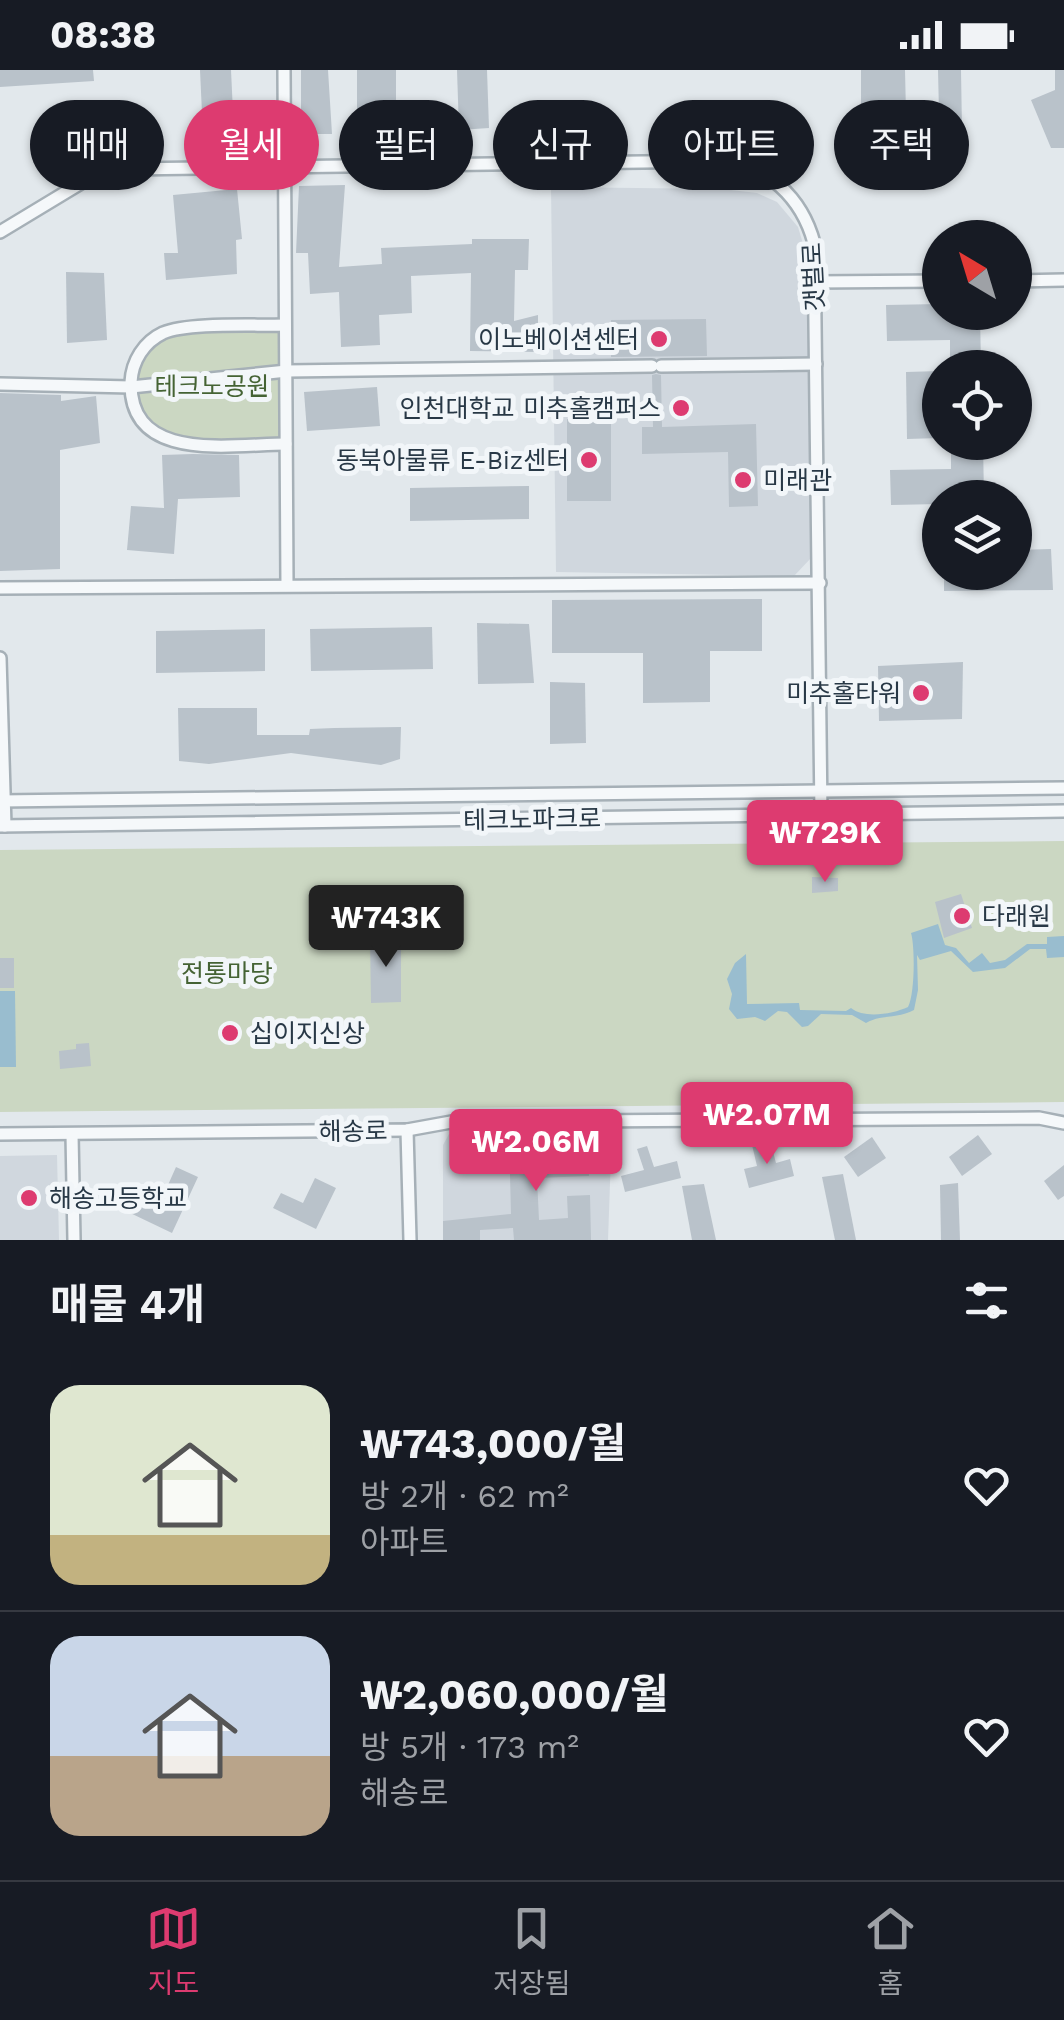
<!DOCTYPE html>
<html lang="ko">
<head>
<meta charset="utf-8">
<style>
	:root { --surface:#171b24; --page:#242831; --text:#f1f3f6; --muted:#9ea1a6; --line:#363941; --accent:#dd3b70 }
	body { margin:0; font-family:"Work Sans","Noto Sans KR",sans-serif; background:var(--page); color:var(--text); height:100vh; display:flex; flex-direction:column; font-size:38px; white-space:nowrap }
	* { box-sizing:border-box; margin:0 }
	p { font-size:32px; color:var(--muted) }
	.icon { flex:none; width:55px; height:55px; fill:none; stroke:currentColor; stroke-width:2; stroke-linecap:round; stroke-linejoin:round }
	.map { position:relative; height:1170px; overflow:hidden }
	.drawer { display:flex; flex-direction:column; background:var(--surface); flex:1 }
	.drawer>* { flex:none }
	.top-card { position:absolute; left:30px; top:30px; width:1005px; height:90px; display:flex; gap:20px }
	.needle { width:65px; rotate:322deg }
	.buttons { position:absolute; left:922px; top:150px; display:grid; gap:20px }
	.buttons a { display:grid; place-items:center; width:110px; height:110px; border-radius:50%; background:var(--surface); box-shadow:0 2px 8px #0004; font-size:50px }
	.price { position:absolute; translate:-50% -85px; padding:0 22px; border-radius:10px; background:var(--accent); color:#fff; font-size:32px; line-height:65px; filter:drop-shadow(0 2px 5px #0008) }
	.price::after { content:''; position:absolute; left:50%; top:60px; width:30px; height:22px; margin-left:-15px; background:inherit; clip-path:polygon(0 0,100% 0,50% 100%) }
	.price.on { background:#222; color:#fff }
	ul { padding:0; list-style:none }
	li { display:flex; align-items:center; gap:30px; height:250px; padding:0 50px }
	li+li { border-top:2px solid var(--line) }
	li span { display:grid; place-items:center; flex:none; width:280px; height:200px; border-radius:30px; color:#555 }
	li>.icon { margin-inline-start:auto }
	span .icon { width:120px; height:120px; fill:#fffc; stroke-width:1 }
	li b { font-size:42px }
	h2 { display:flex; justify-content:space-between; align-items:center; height:120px; padding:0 50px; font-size:42px }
	.pill { padding:0 35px; border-radius:45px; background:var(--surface); box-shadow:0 2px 8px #0004; font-size:35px; line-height:90px }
	.pill.on { background:var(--accent); color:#fff }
	.status { display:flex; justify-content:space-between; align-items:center; height:70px; padding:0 50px; background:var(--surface); direction:ltr }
	.status svg { height:28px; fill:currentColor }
	.dock { display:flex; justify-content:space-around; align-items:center; height:140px; border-top:2px solid var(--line); background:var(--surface); font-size:28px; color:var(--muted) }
	.dock a { display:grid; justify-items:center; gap:5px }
	.dock .on { color:var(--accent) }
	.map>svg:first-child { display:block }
</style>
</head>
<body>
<div class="status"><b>08:38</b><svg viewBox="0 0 49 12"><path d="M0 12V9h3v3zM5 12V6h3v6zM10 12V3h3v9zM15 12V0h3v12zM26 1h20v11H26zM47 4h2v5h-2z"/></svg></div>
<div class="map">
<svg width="1064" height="1170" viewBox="0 0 1064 1170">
	<rect width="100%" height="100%" fill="#e2e8ec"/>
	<g fill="#d0d7de">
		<polygon points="551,117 722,119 757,123 777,132 798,157 807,187 811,488 794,506 556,502"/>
		<polygon points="612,1057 608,1170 443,1170 443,1075 449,1064"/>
		<polygon points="57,1085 59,1170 0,1170 0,1086"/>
	</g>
	<g fill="#cbd7c2">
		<polygon points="285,255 286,374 182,375 149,359 131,317 148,273 164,263"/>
		<polygon points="1064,771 1064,1032 0,1042 0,780"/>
	</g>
	<g fill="#99bdcf">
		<path d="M 938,854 L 945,875 L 956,878 L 969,893 L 982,883 L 990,893 L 1005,890 L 1027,874 L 1047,874 L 1047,867 L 1064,866 L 1064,887 L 1047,888 L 1046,879 L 1030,879 L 1005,898 L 973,902 L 951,881 L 920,890 L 917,885 L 918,920 L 914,940 C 898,949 881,944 866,953 L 852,945 L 821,944 L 808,956 L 802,957 L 787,942 L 778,941 L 765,951 L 755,947 L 737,949 L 729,939 L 732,924 L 727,909 L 735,893 L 746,884 L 747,934 L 799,933 L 800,940 L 846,941 L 851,938 C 864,949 893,944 908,937 C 915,924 915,876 911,863 Z"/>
		<polygon points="0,921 15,921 16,997 0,997"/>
	</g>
	<g fill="#b9c2ca">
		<polygon points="0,0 93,0 94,11 0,17"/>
		<polygon points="200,0 231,0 234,64 203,65"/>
		<polygon points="301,0 328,0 332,64 301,64"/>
		<polygon points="357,0 396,0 396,43 425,43 425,64 357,64"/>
		<polygon points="457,0 487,0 489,58 459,60"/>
		<polygon points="861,0 905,0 906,43 939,43 938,0 961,0 962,60 861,59"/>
		<polygon points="1055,0 1064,0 1064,78 1051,78 1031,30 1055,20"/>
		<polygon points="345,115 339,197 382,194 381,178 472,174 472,169 529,169 528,200 515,200 514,251 538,245 538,282 470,281 471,203 411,206 412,243 379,245 380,275 341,277 339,222 310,224 308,183 296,183 299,116"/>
		<polygon points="237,119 242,169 236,170 237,204 166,210 164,183 178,183 173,125"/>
		<polygon points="66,202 104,203 107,270 67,273"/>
		<polygon points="940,234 940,242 980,242 981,298 950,298 950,270 887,271 886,235"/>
		<polygon points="706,249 707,286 611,287 611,250"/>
		<polygon points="940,301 940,368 907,369 906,302"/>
		<polygon points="656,304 661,305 662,357 756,354 758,436 729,437 728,382 642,384 642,357 653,357 652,305"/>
		<polygon points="377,317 380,356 307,361 304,322"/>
		<polygon points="0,323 61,325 61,331 96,326 100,373 60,380 60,499 0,501"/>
		<rect x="567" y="349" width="44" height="82"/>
		<polygon points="951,372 983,372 984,428 940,428 940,434 891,435 890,400 951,399"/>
		<polygon points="193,384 239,385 240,427 178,429 174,484 127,480 131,436 164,438 162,385"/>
		<polygon points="529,416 529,449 410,451 410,418"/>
		<polygon points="1051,479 1053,520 944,521 944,502 1015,502 1015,480"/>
		<polygon points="762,529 762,581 710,581 710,632 643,633 643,583 552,583 552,530"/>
		<polygon points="477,553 529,554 534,613 478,614"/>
		<polygon points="432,557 433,599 311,601 310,559"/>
		<polygon points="265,559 265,601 156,603 156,561"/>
		<polygon points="963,592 962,649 879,651 878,596"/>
		<polygon points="550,612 585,613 586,673 550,674"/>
		<polygon points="178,638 257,638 257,665 309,665 310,659 334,658 401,657 400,689 381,695 291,683 209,694 179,691"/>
		<polygon points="812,807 838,808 838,821 812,823"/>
		<polygon points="961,824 972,858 944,868 935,832"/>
		<polygon points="401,867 401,932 371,933 370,868"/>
		<rect x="0" y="888" width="14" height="30"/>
		<polygon points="89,973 91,996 60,999 59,981 76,979 76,974"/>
		<polygon points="587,1060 589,1106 537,1108 539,1150 568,1148 567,1126 590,1125 591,1170 514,1170 513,1158 480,1160 480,1170 443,1170 443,1151 511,1144 509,1066 540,1065 541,1089 560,1088 559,1061"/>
		<polygon points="978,1065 992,1084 962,1106 949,1087"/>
		<polygon points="872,1067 886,1088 858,1107 844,1087"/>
		<polygon points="770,1070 776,1093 790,1089 794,1106 749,1118 744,1099 757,1096 752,1075"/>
		<polygon points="647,1076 654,1097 677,1091 681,1108 625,1122 621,1106 644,1100 637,1079"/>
		<polygon points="1064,1095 1064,1126 1058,1130 1044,1111"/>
		<polygon points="176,1097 198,1107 172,1163 126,1141 135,1121 160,1133"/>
		<polygon points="843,1104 856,1170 835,1170 822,1107"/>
		<polygon points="315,1108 336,1118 316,1159 273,1138 281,1123 303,1133"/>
		<polygon points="958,1113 960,1170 941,1170 940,1115"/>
		<polygon points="704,1114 716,1170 692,1170 682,1116"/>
	</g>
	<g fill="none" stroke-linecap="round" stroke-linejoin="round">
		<g stroke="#a6b0b7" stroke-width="16">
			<g id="minor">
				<polyline points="284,0 287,515"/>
				<path d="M 0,162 L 91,107 L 128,99 L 720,91 C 767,94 802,128 814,173 L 821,744"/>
				<polyline points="1015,211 1064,210"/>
				<polyline points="815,212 940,211"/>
				<path d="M 285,255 C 255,256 189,252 163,263 C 144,272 132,291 131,312 C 129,394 232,374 286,374"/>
				<polyline points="661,296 816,294"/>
				<polyline points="0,314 131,317 287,301 652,296"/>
				<polyline points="0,518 820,513"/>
				<polyline points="0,588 5,756"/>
				<polyline points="0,731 1064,718"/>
				<polyline points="0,756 1064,741"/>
				<polyline points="407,1060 410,1170"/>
				<polyline points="0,1064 407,1060 451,1052 1039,1048 1064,1053"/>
				<polyline points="72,1064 74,1170"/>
			</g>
		</g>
		<use href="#minor" stroke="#f5f8fa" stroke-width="11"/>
	</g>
	<g fill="#dd3b70" stroke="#f2f6f9" stroke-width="4">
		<circle cx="659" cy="269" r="10"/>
		<circle cx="681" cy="338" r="10"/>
		<circle cx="589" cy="390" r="10"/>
		<circle cx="743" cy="410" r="10"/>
		<circle cx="921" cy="623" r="10"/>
		<circle cx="962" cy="846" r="10"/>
		<circle cx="230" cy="963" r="10"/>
		<circle cx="29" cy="1128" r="10"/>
	</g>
	<g text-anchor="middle" stroke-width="10" stroke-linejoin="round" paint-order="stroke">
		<g font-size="25" fill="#283846" stroke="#f2f6f9">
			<text transform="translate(813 207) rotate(-93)" y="9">갯벌로</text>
			<text transform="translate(532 749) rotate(-1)" y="9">테크노파크로</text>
			<text transform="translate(353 1061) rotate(-1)" y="9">해송로</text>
		</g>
		<g font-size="25" fill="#283846" stroke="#f2f6f9" text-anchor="end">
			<text x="639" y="278">이노베이션센터</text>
			<text x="661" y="347">인천대학교 미추홀캠퍼스</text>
			<text x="569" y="399">동북아물류 E-Biz센터</text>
			<text x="763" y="419" text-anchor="start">미래관</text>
			<text x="901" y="632">미추홀타워</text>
			<text x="982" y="855" text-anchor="start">다래원</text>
			<text x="250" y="972" text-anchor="start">십이지신상</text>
			<text x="49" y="1137" text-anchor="start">해송고등학교</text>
		</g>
		<g font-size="25" fill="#456334" stroke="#f2f6f9">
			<text x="212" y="325">테크노공원</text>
			<text x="227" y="912">전통마당</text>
		</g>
	</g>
</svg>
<div class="buttons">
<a><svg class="needle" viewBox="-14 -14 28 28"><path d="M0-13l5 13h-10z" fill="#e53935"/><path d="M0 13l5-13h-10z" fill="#9ea1a6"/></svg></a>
<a><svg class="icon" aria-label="locate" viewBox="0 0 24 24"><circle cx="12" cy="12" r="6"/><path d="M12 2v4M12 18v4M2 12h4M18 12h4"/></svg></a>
<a><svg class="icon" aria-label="layers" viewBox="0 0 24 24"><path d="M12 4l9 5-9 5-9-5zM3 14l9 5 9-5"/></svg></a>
</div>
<b class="price" style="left:825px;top:815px">₩729K</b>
<b class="price on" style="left:386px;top:900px">₩743K</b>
<b class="price" style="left:767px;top:1097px">₩2.07M</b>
<b class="price" style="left:536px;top:1124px">₩2.06M</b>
<div class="top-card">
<a class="pill">매매</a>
<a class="pill on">월세</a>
<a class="pill">필터</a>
<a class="pill">신규</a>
<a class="pill">아파트</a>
<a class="pill">주택</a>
</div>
</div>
<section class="drawer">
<h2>매물 4개<svg class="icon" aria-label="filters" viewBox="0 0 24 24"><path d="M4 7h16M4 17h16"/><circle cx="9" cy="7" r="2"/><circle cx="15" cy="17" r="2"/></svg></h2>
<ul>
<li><span style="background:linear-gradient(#dfe7d0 75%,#c2b280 0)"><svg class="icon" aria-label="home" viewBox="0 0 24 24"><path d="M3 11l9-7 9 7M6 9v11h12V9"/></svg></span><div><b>₩743,000/월</b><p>방 2개 · 62 m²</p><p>아파트</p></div><svg class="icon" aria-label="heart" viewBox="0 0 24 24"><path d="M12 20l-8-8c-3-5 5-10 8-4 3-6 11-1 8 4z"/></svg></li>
<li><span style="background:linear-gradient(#c9d6e8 60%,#b9a48a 0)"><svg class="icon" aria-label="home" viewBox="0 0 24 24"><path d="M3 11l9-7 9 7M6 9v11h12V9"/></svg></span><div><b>₩2,060,000/월</b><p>방 5개 · 173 m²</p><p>해송로</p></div><svg class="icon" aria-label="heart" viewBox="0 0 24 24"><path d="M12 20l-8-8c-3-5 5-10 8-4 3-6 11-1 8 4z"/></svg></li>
</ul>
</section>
<nav class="dock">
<a class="on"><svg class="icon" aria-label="map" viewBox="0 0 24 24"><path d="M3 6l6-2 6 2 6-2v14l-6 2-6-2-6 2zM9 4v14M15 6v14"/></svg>지도</a>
<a><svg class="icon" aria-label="saved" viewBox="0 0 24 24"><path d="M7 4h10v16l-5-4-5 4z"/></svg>저장됨</a>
<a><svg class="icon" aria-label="home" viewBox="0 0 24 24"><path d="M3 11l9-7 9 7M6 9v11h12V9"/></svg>홈</a>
</nav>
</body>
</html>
